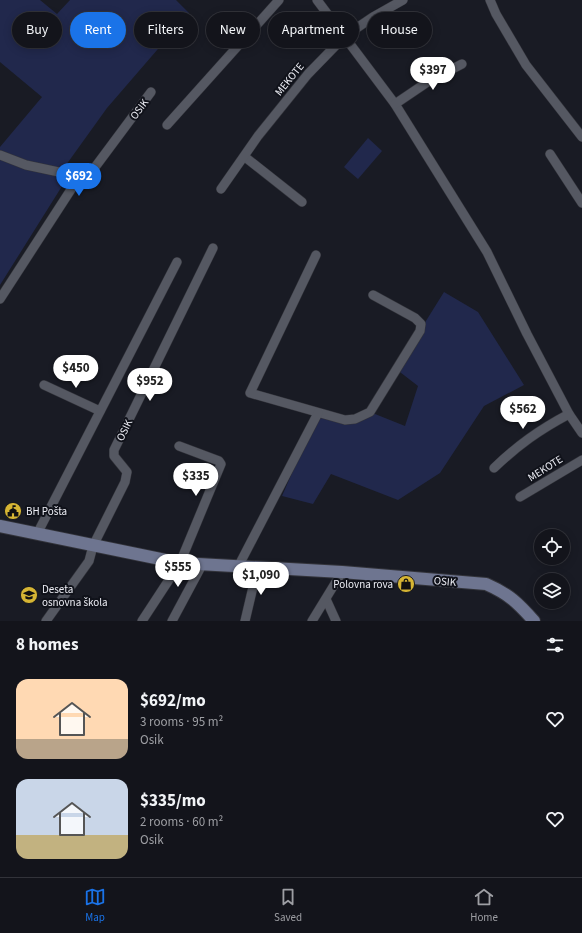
<!DOCTYPE html>
<html lang="en">
<head>
<meta charset="utf-8">
<style>
	:root { --surface:#13141b; --page:#202128; --text:#f1f3f6; --muted:#9d9ea3; --line:#32333a; --accent:#1a73e8 }
	body { margin:0; font-family:"Source Sans 3",sans-serif; background:var(--page); color:var(--text); height:100vh; display:flex; flex-direction:column; font-size:15px; white-space:nowrap }
	* { box-sizing:border-box; margin:0 }
	p { font-size:13px; color:var(--muted) }
	.icon { flex:none; width:22px; height:22px; fill:none; stroke:currentColor; stroke-width:2; stroke-linecap:round; stroke-linejoin:round }
	.map { position:relative; height:621px; overflow:hidden }
	.sheet { display:flex; flex-direction:column; background:var(--surface); flex:1 }
	.sheet>* { flex:none }
	.guide { position:absolute; left:12px; top:12px; width:558px; height:36px; display:flex; gap:8px }
	.tools { position:absolute; left:534px; top:529px; display:grid; gap:8px }
	.tools a { display:grid; place-items:center; width:36px; height:36px; border-radius:50%; background:var(--surface); box-shadow:0 2px 10px #0003,0 0 0 1px var(--line); font-size:20px }
	.price { position:absolute; translate:-50% -34px; padding:0 9px; border-radius:14px; background:#fff; color:#222; font-size:13px; line-height:26px; filter:drop-shadow(0 1px 2px #0008) }
	.price::after { content:''; position:absolute; left:50%; top:24px; width:12px; height:9px; margin-left:-6px; background:inherit; clip-path:polygon(0 0,100% 0,50% 100%) }
	.price.current { background:var(--accent); color:#fff }
	ul { padding:0; list-style:none }
	li { display:flex; align-items:center; gap:12px; height:100px; padding:0 16px }
	li span { display:grid; place-items:center; flex:none; width:112px; height:80px; border-radius:12px; color:#555 }
	li>.icon { margin-inline-start:auto }
	span .icon { width:48px; height:48px; fill:#fffc; stroke-width:1 }
	li b { font-size:17px }
	h2 { display:flex; justify-content:space-between; align-items:center; height:48px; padding:0 16px; font-size:17px }
	.tag { padding:0 14px; border-radius:18px; background:var(--surface); box-shadow:0 2px 10px #0003,0 0 0 1px var(--line); font-size:14px; line-height:36px }
	.tag.current { background:var(--accent); color:#fff }
	.tabs { display:flex; justify-content:space-around; align-items:center; height:56px; border-top:1px solid var(--line); background:var(--surface); font-size:11px; color:var(--muted) }
	.tabs a { display:grid; justify-items:center; gap:2px }
	.tabs .current { color:var(--accent) }
	.map>svg:first-child { display:block }
</style>
</head>
<body>
<div class="map">
<svg width="582" height="621" viewBox="0 0 582 621">
	<rect width="100%" height="100%" fill="#191b24"/>
	<g fill="#21284c">
		<polygon points="0,0 40,0 57,14 70,0 176,0 189,13 107,108 61,172 69,175 0,285 0,147 42,97 0,62"/>
		<polygon points="368,138 382,151 358,179 344,167"/>
		<polygon points="444,292 478,312 524,385 484,406 440,473 398,500 331,474 313,504 282,496 318,413 345,420 370,412 405,426 418,386 396,369"/>
	</g>
	<g fill="none" stroke-linecap="round" stroke-linejoin="round">
		<g stroke="#33343b" stroke-width="10">
			<g id="street">
				<polyline points="317,0 395,104 487,252 527,334 569,414 582,433"/>
				<polyline points="490,0 496,14 526,65 582,137"/>
				<polyline points="395,104 429,81 462,64"/>
				<polyline points="167,125 279,0"/>
				<polyline points="550,154 582,203"/>
				<polyline points="0,155 26,165 87,178"/>
				<polyline points="245,157 302,202"/>
				<polyline points="221,189 258,136 308,74 345,36 373,17 403,0"/>
				<polyline points="316,255 250,393 345,420 355,419 370,412 420,331 421,324 415,318 373,295"/>
				<polyline points="0,299 72,188 87,178 151,92"/>
				<polyline points="44,385 100,411"/>
				<path d="M 494,468 C 518,445 539,430 569,414"/>
				<polyline points="520,497 582,460"/>
				<polyline points="37,534 177,262"/>
				<polyline points="239,565 318,413"/>
				<polyline points="326,599 336,621"/>
				<polyline points="46,621 89,561 93,546 125,482 127,472 114,456 114,450 213,248"/>
				<polyline points="142,621 180,563 221,464 219,461 179,446"/>
				<polyline points="172,621 202,565"/>
				<polyline points="245,621 253,587 255,567"/>
				<polyline points="312,621 342,572"/>
			</g>
		</g>
		<g stroke="#33343b" stroke-width="14">
			<path id="secondary" d="M 0,526 L 180,563 L 342,572 L 486,584 C 509,594 518,603 534,621"/>
		</g>
		<use href="#street" stroke="#555862" stroke-width="9"/>
		<use href="#secondary" stroke="#6e7590" stroke-width="12"/>
	</g>
	<defs>
		<g id="civic-disc" transform="scale(0.9)"><circle r="9.5" fill="#d6b534" stroke="#10121a"/><path d="M-.6-6.5H3V-4.5H.6V-3L4-1V1h2V6H-6V1h2V-1L-.6-3ZM-1.2 2.5V6h2.4V2.5Z" fill="#111"/></g>
		<g id="shop-disc" transform="scale(0.9)"><circle r="9.5" fill="#d6b534" stroke="#10121a"/><path d="M-5-2.5h2.3a2.7 3.5 0 0 1 5.4 0H5L5.5 6h-11ZM-1.5-2.5h3a1.5 2.3 0 0 0-3 0Z" fill="#111"/></g>
		<g id="school-disc" transform="scale(0.9)"><circle r="9.5" fill="#d6b534" stroke="#10121a"/><path d="M0-5L7-2L0 1L-7-2ZM-4 1L0 2.5L4 1V4Q0 6-4 4Z" fill="#111"/></g>
	</defs>
	<g fill-rule="evenodd">
		<use href="#civic-disc" x="13" y="511"/>
		<use href="#shop-disc" x="406" y="584"/>
		<use href="#school-disc" x="29" y="595"/>
	</g>
	<g text-anchor="middle" stroke-width="4" stroke-linejoin="round" paint-order="stroke">
		<g font-size="11" fill="#ecedf4" stroke="#10121a">
			<text transform="translate(289 79) rotate(-51)" y="4">MEKOTE</text>
			<text transform="translate(139 109) rotate(-53)" y="4">OSIK</text>
			<text transform="translate(124 430) rotate(-64)" y="4">OSIK</text>
			<text transform="translate(545 468) rotate(-32)" y="4">MEKOTE</text>
			<text transform="translate(445 581) rotate(5)" y="4">OSIK</text>
		</g>
		<g font-size="11" fill="#ecedf4" stroke="#10121a" text-anchor="start">
			<text x="26" y="515">BH Pošta</text>
			<text x="393" y="588" text-anchor="end">Polovna rova</text>
			<text x="42" y="593">Deseta<tspan x="42" dy="13">osnovna škola</tspan></text>
		</g>
	</g>
</svg>
<div class="tools">
<a><svg class="icon" aria-label="locate" viewBox="0 0 24 24"><circle cx="12" cy="12" r="6"/><path d="M12 2v4M12 18v4M2 12h4M18 12h4"/></svg></a>
<a><svg class="icon" aria-label="layers" viewBox="0 0 24 24"><path d="M12 4l9 5-9 5-9-5zM3 14l9 5 9-5"/></svg></a>
</div>
<b class="price" style="left:433px;top:91px">$397</b>
<b class="price current" style="left:79px;top:197px">$692</b>
<b class="price" style="left:76px;top:389px">$450</b>
<b class="price" style="left:150px;top:402px">$952</b>
<b class="price" style="left:523px;top:430px">$562</b>
<b class="price" style="left:196px;top:497px">$335</b>
<b class="price" style="left:178px;top:588px">$555</b>
<b class="price" style="left:261px;top:596px">$1,090</b>
<div class="guide">
<a class="tag">Buy</a>
<a class="tag current">Rent</a>
<a class="tag">Filters</a>
<a class="tag">New</a>
<a class="tag">Apartment</a>
<a class="tag">House</a>
</div>
</div>
<section class="sheet">
<h2>8 homes<svg class="icon" aria-label="filters" viewBox="0 0 24 24"><path d="M4 7h16M4 17h16"/><circle cx="9" cy="7" r="2"/><circle cx="15" cy="17" r="2"/></svg></h2>
<ul>
<li><span style="background:linear-gradient(#ffd9b3 75%,#b9a48a 0)"><svg class="icon" aria-label="home" viewBox="0 0 24 24"><path d="M3 11l9-7 9 7M6 9v11h12V9"/></svg></span><div><b>$692/mo</b><p>3 rooms · 95 m²</p><p>Osik</p></div><svg class="icon" aria-label="heart" viewBox="0 0 24 24"><path d="M12 20l-8-8c-3-5 5-10 8-4 3-6 11-1 8 4z"/></svg></li>
<li><span style="background:linear-gradient(#c9d6e8 70%,#c2b280 0)"><svg class="icon" aria-label="home" viewBox="0 0 24 24"><path d="M3 11l9-7 9 7M6 9v11h12V9"/></svg></span><div><b>$335/mo</b><p>2 rooms · 60 m²</p><p>Osik</p></div><svg class="icon" aria-label="heart" viewBox="0 0 24 24"><path d="M12 20l-8-8c-3-5 5-10 8-4 3-6 11-1 8 4z"/></svg></li>
</ul>
</section>
<nav class="tabs">
<a class="current"><svg class="icon" aria-label="map" viewBox="0 0 24 24"><path d="M3 6l6-2 6 2 6-2v14l-6 2-6-2-6 2zM9 4v14M15 6v14"/></svg>Map</a>
<a><svg class="icon" aria-label="saved" viewBox="0 0 24 24"><path d="M7 4h10v16l-5-4-5 4z"/></svg>Saved</a>
<a><svg class="icon" aria-label="home" viewBox="0 0 24 24"><path d="M3 11l9-7 9 7M6 9v11h12V9"/></svg>Home</a>
</nav>
</body>
</html>
